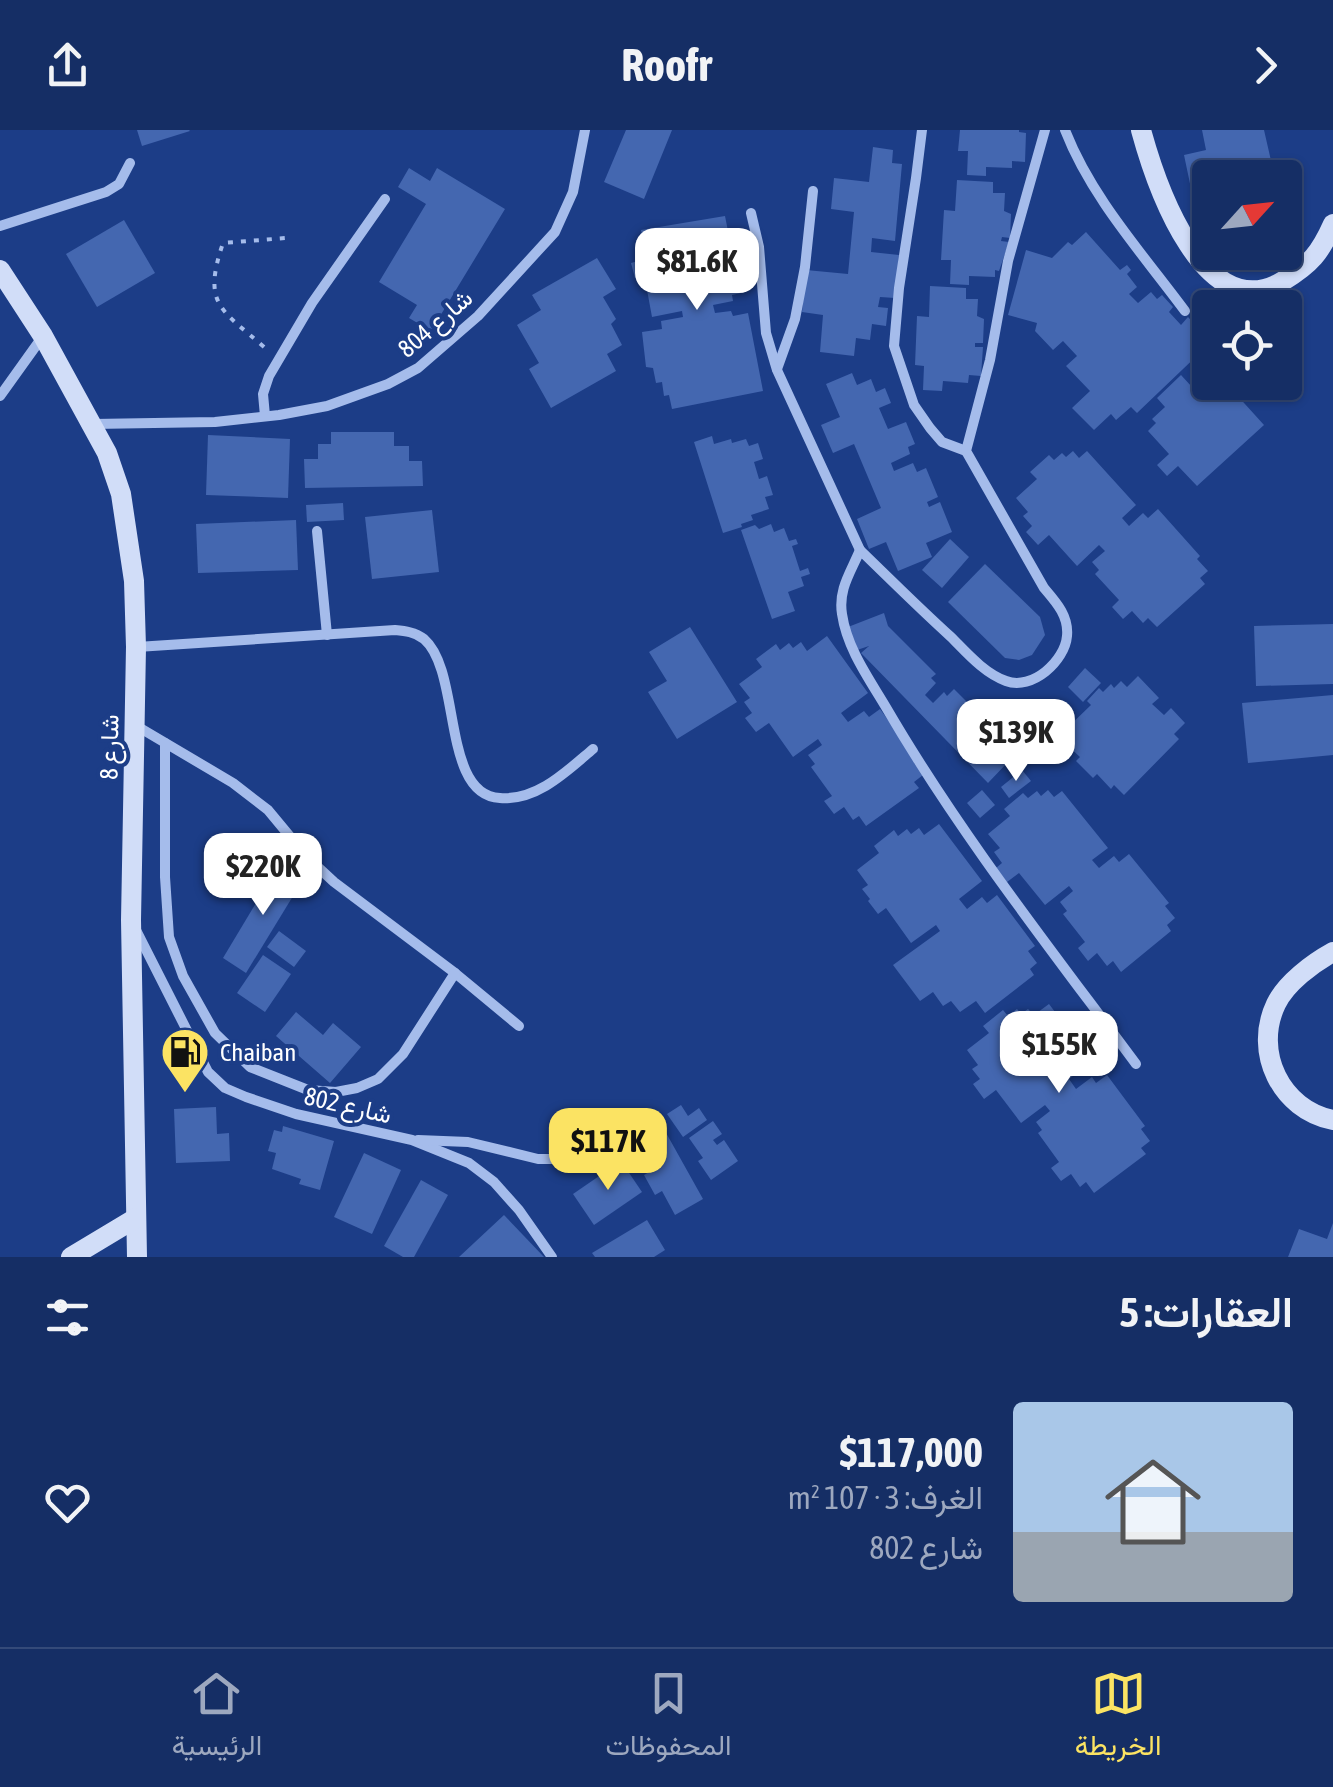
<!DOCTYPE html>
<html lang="ar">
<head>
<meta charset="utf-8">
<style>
	:root { --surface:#152e65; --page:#223a6e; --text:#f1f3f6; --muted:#9da8bf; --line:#344a79; --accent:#fbe363 }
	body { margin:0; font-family:"Asap Condensed",Vazirmatn,sans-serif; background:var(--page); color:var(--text); direction:rtl; height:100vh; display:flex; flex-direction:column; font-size:38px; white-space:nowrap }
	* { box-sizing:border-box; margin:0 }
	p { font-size:32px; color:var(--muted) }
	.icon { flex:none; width:55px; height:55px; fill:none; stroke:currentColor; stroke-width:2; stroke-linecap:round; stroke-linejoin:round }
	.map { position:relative; height:1127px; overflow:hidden; direction:ltr }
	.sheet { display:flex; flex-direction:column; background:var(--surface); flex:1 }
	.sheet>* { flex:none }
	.needle { width:65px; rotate:63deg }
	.tools { position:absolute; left:1192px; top:30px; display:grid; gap:20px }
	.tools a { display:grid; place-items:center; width:110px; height:110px; border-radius:10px; background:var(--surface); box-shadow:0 2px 8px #0004,0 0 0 2px var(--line); font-size:50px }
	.price { position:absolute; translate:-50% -85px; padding:0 22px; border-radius:20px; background:#fff; color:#222; font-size:32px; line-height:65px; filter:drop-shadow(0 2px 5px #0008) }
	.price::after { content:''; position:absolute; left:50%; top:60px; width:30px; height:22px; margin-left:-15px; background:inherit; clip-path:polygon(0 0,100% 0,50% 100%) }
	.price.current { background:var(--accent); color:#111 }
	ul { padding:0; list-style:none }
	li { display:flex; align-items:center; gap:30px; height:250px; padding:0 40px }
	li span { display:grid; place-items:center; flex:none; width:280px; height:200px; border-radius:10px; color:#555 }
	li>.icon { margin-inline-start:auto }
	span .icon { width:120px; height:120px; fill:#fffc; stroke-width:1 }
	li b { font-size:42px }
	h2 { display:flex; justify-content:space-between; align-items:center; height:120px; padding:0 40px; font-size:42px }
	header { display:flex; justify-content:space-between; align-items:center; height:130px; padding:0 40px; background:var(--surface); font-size:45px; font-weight:700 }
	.menu { display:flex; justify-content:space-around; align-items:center; height:140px; border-top:2px solid var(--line); background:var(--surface); font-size:28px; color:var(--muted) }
	.menu a { display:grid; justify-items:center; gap:5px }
	.menu .current { color:var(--accent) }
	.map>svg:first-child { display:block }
</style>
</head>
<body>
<header><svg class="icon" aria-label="forward" viewBox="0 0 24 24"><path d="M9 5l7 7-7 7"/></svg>Roofr<svg class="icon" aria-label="share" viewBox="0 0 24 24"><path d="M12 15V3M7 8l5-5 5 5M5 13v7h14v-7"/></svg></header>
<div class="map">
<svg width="1333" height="1127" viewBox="0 0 1333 1127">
	<rect width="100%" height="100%" fill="#1c3d87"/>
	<g fill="#4467b0">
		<polygon points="137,0 189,0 190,1 142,16"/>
		<polygon points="626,0 672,0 644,69 604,52"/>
		<polygon points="960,0 1019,0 1019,2 1026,3 1025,32 1012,31 1012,38 986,37 986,46 967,45 968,21 958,21"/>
		<polygon points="1202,0 1264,0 1275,48 1210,48 1210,64 1193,68 1184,25 1206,20"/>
		<polygon points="873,17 893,20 892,33 902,34 895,111 872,108 871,122 899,125 895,168 880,167 878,177 888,178 886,196 872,194 870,210 856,208 854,226 820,222 823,185 802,182 806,140 848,144 854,82 831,79 834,48 869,52"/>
		<polygon points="409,38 430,51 437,38 505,79 431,201 409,188 417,175 379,152 426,74 398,57"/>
		<polygon points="957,50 993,52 993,63 1005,63 1004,81 1011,84 1010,108 1002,107 1001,111 1009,112 999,141 995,140 995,147 969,146 969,155 950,154 951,130 941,130 944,80 955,81"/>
		<polygon points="725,86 730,111 740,109 741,115 733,117 737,138 750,136 753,152 744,153 745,162 732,165 733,171 713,175 715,183 731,181 733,186 748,183 763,261 672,279 669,265 664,266 662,252 656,253 653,238 646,237 642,202 662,199 661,191 683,187 682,181 652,187 645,149 635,148 631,133 638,131 635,118 644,118 641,100"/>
		<polygon points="124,90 155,143 97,177 66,124"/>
		<polygon points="1086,102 1120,140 1127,135 1131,140 1127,144 1137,157 1129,164 1138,173 1151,162 1157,169 1162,165 1173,177 1169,182 1181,195 1188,187 1201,201 1195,207 1205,218 1137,283 1131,277 1116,290 1111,284 1094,300 1072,278 1090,261 1066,236 1077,226 1063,211 1053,220 1035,201 1037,193 1008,185 1026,120 1052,128 1068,112 1072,115"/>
		<polygon points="597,128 616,159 603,167 616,189 611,194 622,215 607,224 616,241 551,278 529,239 539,233 517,195 541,180 532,165"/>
		<polygon points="930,156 966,158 966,169 978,169 977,186 984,189 983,213 975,213 975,217 983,217 981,246 969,245 968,253 943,251 942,261 923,260 924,236 915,235 917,186 929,187"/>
		<polygon points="852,243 857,255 871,249 876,262 885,258 891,273 879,278 888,299 906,292 915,314 908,317 910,324 891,333 894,341 913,333 917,342 926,338 938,367 927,372 929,377 940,372 952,402 926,413 932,427 898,441 886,412 869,419 857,389 881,378 854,314 833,323 821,295 840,287 826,254"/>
		<polygon points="1181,245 1192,257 1201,247 1207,253 1210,250 1210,252 1246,252 1235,263 1264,295 1197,356 1178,336 1167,346 1157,335 1169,324 1148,301 1156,293 1152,289 1165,277 1157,268"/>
		<polygon points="331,302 394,302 394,316 409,316 409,331 422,331 423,356 305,358 304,329 318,329 318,314 331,314"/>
		<polygon points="208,305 290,309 288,368 206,365"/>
		<polygon points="712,306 714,314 731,309 732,313 746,309 749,316 758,313 763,329 754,332 759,349 767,346 773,365 765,367 769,379 751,385 753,390 741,394 742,397 723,403 694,312"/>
		<polygon points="1073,321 1079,328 1087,321 1136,375 1122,388 1129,396 1143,383 1148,388 1158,379 1200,426 1197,429 1208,441 1200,448 1205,454 1157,497 1148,488 1143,493 1132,481 1123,489 1112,477 1119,470 1095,444 1099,440 1092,432 1105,421 1099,415 1077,436 1049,405 1038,415 1026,402 1032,396 1023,386 1028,382 1016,368 1037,349 1030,342 1049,325 1054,330 1062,323 1066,327"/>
		<polygon points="343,373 344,390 307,392 306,375"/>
		<polygon points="432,380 439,442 372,449 365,387"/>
		<polygon points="296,390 298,440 198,443 196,394"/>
		<polygon points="771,394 774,402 784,398 789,411 796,409 798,414 792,416 800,441 808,438 810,444 801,447 804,456 788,462 795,481 772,489 741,400 755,395 759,399"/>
		<polygon points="950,409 969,427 942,458 922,440"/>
		<polygon points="985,434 1040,487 1045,505 1032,525 1019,530 1005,528 948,472"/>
		<polygon points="884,483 888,496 936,544 931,548 936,553 925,565 933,573 944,562 947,566 954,559 988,593 995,586 1012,604 1001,615 1006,620 1000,625 1008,632 988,653 861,523 869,516 857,520 848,497"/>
		<polygon points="1333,494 1333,554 1256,556 1254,496"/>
		<polygon points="690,497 737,572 677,609 648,562 667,551 649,522"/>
		<polygon points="827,506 868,563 841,583 848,592 864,581 869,587 880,579 917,630 914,633 923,645 914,652 919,658 866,696 859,686 853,690 844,677 834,684 824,671 832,666 811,637 815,634 808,625 822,615 818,609 793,627 769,593 756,602 745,588 752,583 744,572 750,568 739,554 762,537 756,529 776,514 780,520 789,513 793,518 801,512 807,521"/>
		<polygon points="1085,538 1101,553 1083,572 1068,557"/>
		<polygon points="1138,546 1159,568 1152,574 1164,585 1171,578 1185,593 1174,604 1179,609 1124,665 1114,655 1111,659 1097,644 1093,648 1076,631 1080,627 1067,615 1070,612 1062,603 1091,575 1087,571 1099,558 1103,562 1111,554 1114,558 1121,551 1127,557"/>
		<polygon points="1333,565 1333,625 1248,633 1242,573"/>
		<polygon points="1022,640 1031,651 1009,668 1001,657"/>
		<polygon points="982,660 995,675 980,688 967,673"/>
		<polygon points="1048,660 1054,667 1062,661 1108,718 1092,730 1099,738 1114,726 1119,732 1129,724 1169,773 1165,776 1175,788 1167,795 1171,801 1121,842 1113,831 1107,836 1097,823 1088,831 1078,818 1085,812 1063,784 1067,781 1060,772 1073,761 1069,756 1045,775 1019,743 1007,752 996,738 1002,733 994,722 1000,718 988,704 1010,686 1004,679 1023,663 1028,668 1037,661 1041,666"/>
		<polygon points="939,694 982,751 959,769 967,779 982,767 987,773 997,765 1035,816 1028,821 1037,833 1030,839 1034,845 985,883 976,871 960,882 951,871 943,876 933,862 920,871 893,835 940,801 936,795 911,813 886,778 878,784 868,771 870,769 862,759 868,755 857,740 879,723 874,716 894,700 898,706 907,699 911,704 919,698 924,705"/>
		<polygon points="280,733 304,748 246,843 223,828"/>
		<polygon points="279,801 306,821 294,837 267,817"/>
		<polygon points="263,825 291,844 265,882 237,863"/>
		<polygon points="1049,874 1092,931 1069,949 1076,959 1092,947 1096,953 1107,945 1145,996 1141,999 1150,1011 1141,1018 1146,1024 1094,1063 1086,1052 1080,1057 1071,1044 1061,1051 1051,1038 1059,1032 1038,1003 1042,1000 1036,992 1050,981 1045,975 1021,993 996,960 984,969 973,954 980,949 972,939 978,935 967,920 989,903 983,896 1003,880 1008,886 1017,879 1021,884 1028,879 1034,885"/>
		<polygon points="296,882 323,905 333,893 361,917 330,953 276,906"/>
		<polygon points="681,975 688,986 699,978 707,990 683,1007 667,984"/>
		<polygon points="216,977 217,1004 229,1003 230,1031 176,1033 174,979"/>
		<polygon points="713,991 722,1004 713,1010 717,1015 724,1010 738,1031 711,1050 698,1031 703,1028 689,1008"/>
		<polygon points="660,992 703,1069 675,1085 662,1061 655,1065 644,1045 651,1041 632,1008"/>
		<polygon points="283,996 334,1011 320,1060 299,1054 301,1049 272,1039 276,1023 268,1021 274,1000 282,1002"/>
		<polygon points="364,1023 401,1040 372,1104 334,1087"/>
		<polygon points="621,1031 642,1062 594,1095 573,1064"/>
		<polygon points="421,1050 448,1065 414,1127 403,1127 384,1116"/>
		<polygon points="504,1085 544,1127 459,1127"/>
		<polygon points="647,1090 665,1120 654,1127 595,1127 592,1123"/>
		<polygon points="1333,1093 1333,1127 1288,1127 1299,1099 1327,1109"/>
	</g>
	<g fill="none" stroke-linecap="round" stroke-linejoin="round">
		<path stroke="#a5bceb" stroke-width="4" stroke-dasharray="5 8" stroke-linecap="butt" d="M 264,217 C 221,179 202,175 223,113 L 286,108"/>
		<g stroke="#a5bceb" stroke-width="10">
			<polyline points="922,0 916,48 899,158 894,216 914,275 930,298 942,312 966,321"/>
			<path d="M 1045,0 L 1008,131 L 990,230 L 966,321 L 1044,458 C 1056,472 1069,486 1067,506 C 1065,531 1032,561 1006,551 C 984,543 967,523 951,507 C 920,479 890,449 860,420 C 851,442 838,459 842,484 C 847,519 870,550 887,579 C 960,704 1050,818 1136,934"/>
			<path d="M 1065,0 C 1091,67 1142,123 1185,181"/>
			<polyline points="751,83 759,117 766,203 777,240 860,420"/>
			<polyline points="0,96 106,62 119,54 130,33"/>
			<polyline points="777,239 795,189 805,137 813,61"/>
			<polyline points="0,266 43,206"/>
			<polyline points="265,286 263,264 269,246 312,173 385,69"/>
			<polyline points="93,294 215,292 279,285 327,276 388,254 418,238 478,186 555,102 573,62 585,0"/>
			<polyline points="317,401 327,505"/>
			<path d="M 137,517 L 395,500 C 405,501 415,502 424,509 C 462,542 441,665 500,668 C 537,671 567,641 593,619"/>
			<polyline points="135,595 233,653 268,680 307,727 334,752 455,843 519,896"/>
			<polyline points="165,613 165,747 169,807 183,846 215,903 250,937 308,960 336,962 357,958 378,949 403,924 455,843"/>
			<polyline points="136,800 208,942 225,958 246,967 296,984 412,1010 469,1033 494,1052 519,1080 552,1127"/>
			<polyline points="418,1010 468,1012 538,1029 558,1029 575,1021 611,990"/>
		</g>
		<g stroke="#d1ddf8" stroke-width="20">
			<path d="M 1141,0 C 1156,55 1205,199 1283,151 C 1311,134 1320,123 1333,94"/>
			<polyline points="0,140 43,206 107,323 121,364 134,451 136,517 131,790 137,1127"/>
			<path d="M 1333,822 C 1313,833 1286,853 1276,874 C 1253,922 1281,980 1333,990"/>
			<polyline points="71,1127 136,1088"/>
		</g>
	</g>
	<defs>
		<g id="fuel-pin" transform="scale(2.5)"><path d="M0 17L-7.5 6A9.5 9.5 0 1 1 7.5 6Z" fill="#fbe363" stroke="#1c3d87"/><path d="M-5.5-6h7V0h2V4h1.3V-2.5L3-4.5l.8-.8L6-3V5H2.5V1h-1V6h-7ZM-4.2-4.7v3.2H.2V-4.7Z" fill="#111"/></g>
	</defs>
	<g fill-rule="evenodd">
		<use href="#fuel-pin" x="185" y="922"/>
	</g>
	<g text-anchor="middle" stroke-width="8" stroke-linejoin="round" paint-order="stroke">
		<g font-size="25" fill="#fff" stroke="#1c3d87">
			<text transform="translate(435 193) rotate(-41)" y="9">شارع 804</text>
			<text transform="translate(109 617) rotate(-89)" y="9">شارع 8</text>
			<text transform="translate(348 975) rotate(13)" y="9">شارع 802</text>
		</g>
		<g font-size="25" fill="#fff" stroke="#1c3d87" text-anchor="start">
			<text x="220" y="931">Chaiban</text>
		</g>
	</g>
</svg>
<div class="tools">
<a><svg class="needle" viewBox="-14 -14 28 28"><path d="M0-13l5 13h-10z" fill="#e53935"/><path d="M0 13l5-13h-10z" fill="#9da8bf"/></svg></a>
<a><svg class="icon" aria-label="locate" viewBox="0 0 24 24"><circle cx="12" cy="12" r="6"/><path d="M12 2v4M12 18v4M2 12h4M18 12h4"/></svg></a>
</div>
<b class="price" style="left:697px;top:183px">$81.6K</b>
<b class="price" style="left:1016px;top:654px">$139K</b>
<b class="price" style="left:263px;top:788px">$220K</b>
<b class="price" style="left:1059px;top:966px">$155K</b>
<b class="price current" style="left:608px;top:1063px">$117K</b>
</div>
<section class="sheet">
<h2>العقارات: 5<svg class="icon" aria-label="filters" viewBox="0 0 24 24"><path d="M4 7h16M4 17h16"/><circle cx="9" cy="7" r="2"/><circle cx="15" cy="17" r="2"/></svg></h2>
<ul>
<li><span style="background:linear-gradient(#a9c7e8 65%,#9aa5b1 0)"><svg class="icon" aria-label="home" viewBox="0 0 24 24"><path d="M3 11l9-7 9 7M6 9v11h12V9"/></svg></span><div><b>$117,000</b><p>الغرف: 3 · 107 m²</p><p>شارع 802</p></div><svg class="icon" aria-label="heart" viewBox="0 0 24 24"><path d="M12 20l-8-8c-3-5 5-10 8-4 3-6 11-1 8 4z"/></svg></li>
</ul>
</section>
<nav class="menu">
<a class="current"><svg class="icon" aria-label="map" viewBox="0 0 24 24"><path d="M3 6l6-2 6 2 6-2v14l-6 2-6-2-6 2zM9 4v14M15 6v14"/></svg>الخريطة</a>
<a><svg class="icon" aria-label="saved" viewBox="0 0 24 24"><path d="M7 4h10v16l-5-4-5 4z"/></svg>المحفوظات</a>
<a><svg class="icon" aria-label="home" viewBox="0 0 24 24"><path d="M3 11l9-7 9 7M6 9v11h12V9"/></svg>الرئيسية</a>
</nav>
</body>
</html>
